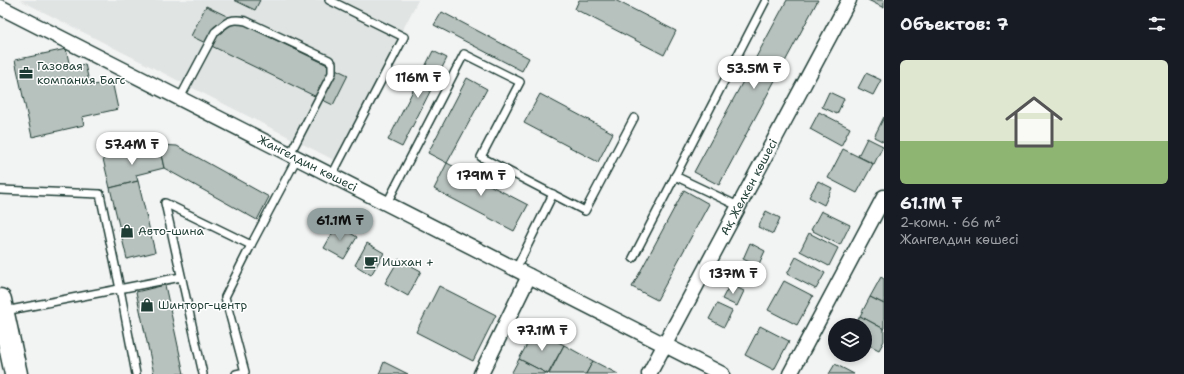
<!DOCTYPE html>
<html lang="ru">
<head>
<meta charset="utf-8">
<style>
	:root { --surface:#171b24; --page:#242831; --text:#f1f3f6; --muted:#9ea1a6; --accent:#92a19f }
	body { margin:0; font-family:"Shantell Sans",sans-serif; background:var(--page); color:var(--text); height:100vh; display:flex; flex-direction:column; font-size:15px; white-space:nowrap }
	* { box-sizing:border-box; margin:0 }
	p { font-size:13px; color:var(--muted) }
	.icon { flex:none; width:22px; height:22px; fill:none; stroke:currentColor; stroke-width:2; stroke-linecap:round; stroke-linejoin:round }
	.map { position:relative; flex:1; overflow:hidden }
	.side { display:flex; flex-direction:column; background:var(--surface); width:300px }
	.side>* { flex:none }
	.tools { position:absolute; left:828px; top:318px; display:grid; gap:8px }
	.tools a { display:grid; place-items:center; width:44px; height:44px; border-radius:50%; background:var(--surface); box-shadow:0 2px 6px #0003; font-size:20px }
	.price { position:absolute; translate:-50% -34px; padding:0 9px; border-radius:14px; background:#fff; color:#222; font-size:13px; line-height:26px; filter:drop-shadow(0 1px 2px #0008) }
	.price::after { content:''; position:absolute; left:50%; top:24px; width:12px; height:9px; margin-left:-6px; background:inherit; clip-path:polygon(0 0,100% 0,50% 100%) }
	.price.on { background:var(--accent); color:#111 }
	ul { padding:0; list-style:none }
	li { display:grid; align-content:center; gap:8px; height:212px; padding:0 16px }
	li span { display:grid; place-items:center; height:124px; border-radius:6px; color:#555 }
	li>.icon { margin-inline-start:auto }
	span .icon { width:72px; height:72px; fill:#fffc; stroke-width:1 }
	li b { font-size:17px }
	h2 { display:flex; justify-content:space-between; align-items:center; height:48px; padding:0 16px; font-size:17px }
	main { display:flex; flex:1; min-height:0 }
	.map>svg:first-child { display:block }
</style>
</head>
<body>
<main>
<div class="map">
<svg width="884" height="374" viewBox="0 0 884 374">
	<rect width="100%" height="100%" fill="#f2f3f3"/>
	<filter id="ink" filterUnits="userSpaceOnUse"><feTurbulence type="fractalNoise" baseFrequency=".025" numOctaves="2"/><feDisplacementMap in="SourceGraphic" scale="8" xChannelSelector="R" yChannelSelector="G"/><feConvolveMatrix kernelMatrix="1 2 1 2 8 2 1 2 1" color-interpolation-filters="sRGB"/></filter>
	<g filter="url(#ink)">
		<polygon fill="#e0e4e3" points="20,0 418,0 336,161"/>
		<g fill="#b7c1bd" stroke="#1f3d34">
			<polygon points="234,0 260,0 255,10"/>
			<polygon points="579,0 615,0 676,31 664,55 575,9"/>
			<polygon points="787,0 818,0 719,185 694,172"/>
			<polygon points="868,0 884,0 884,8"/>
			<polygon points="206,6 348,75 333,105 191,36"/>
			<polygon points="442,12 529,58 522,71 434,25"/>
			<polygon points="66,49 70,67 85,64 90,86 112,81 118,109 82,117 84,125 32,137 15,60"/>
			<polygon points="433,51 447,58 402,147 388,140"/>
			<polygon points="866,73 881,80 873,95 858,88"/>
			<polygon points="467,78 487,89 447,163 428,153"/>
			<polygon points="829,92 844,99 837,114 822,107"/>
			<polygon points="540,94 613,133 598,162 524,123"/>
			<polygon points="819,112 850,128 841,146 810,129"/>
			<polygon points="884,117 884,142 874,137"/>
			<polygon points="867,138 883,146 874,164 858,156"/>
			<polygon points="159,145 164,168 136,175 138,181 110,188 103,159"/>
			<polygon points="159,145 177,146 269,197 257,220 164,168"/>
			<polygon points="843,149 873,164 857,193 828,178"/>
			<polygon points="447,163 528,205 514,231 434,189"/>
			<polygon points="138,181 155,252 127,259 110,188"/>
			<polygon points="818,181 832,188 824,205 809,197"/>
			<polygon points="684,190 709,204 657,300 632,287"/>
			<polygon points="766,211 780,218 773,234 758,227"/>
			<polygon points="821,211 850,225 840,245 811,230"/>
			<polygon points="337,225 357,237 344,259 324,248"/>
			<polygon points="809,233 838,248 829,266 800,251"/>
			<polygon points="367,243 384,253 371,275 355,265"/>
			<polygon points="750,243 765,251 758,266 743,259"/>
			<polygon points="796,257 825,273 816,289 787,274"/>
			<polygon points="399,259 421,271 408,296 385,283"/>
			<polygon points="881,277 884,279 884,304 870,297"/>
			<polygon points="784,281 813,296 797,325 768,310"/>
			<polygon points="730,284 744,291 737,306 722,299"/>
			<polygon points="165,285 184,374 154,374 136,292"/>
			<polygon points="439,286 496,315 473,361 416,332"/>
			<polygon points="870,297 884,304 884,329 860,316"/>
			<polygon points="717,304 732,311 724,327 709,319"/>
			<polygon points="860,316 884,329 884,341 879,350 865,343 865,325 855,325"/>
			<polygon points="760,326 789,341 774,370 745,355"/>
			<polygon points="535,330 564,345 548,374 519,359"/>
			<polygon points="564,345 593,361 586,374 549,374"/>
			<polygon points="519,359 548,374 511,374"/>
			<polygon points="593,361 618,374 586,374"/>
			<polygon points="384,362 408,374 379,374"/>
			<polygon points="835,364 854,374 829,374"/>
		</g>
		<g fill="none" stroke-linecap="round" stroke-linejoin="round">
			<g stroke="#1f3d34" stroke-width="10">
				<g id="lane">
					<polyline points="329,0 404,37 332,175"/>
					<path d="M 180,98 L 215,32 C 227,22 229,18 246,21 L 329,60 L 332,63 L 332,73 L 290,154"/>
					<polyline points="675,176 738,206"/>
					<polyline points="0,190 100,194 120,289 136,374"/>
					<polyline points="387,203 464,54 520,82 481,157 585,211 634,118"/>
					<polyline points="251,245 297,158"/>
					<polyline points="633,258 766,0"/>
					<polyline points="516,269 553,194"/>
					<polyline points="5,311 181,277"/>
					<polyline points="203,374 165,203 251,245 225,297 245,372 236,374"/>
				</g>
			</g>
			<g stroke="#1f3d34" stroke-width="17">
				<g id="street">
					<path id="s1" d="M 0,7 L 722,374"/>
					<polyline points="481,374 529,276"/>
					<path id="s2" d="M 649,374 L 849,0"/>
					<polyline points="790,374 884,197"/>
				</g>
			</g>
			<g stroke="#1f3d34" stroke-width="25">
				<polyline id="highway" points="0,300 16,374"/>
			</g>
			<use href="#lane" stroke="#fff" stroke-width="7"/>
			<use href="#street" stroke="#fff" stroke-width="14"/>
			<use href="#highway" stroke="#fff" stroke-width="22"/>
		</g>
	</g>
	<defs>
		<g id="office-bare" transform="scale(1.08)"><path d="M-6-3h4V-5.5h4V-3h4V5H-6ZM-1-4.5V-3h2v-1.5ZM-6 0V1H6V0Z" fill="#1f3d34" stroke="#fff" stroke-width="2.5" paint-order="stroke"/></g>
		<g id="shop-bare" transform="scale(1.08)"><path d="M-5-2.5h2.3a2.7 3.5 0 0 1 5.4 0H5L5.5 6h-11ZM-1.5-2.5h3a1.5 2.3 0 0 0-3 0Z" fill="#1f3d34" stroke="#fff" stroke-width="2.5" paint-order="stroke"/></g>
		<g id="cafe-bare" transform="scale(1.08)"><path d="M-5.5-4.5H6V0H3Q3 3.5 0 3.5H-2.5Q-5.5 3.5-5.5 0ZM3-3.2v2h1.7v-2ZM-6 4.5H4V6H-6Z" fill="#1f3d34" stroke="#fff" stroke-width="2.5" paint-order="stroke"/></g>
	</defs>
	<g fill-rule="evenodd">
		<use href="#office-bare" x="26" y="73"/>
		<use href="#shop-bare" x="127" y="231"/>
		<use href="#cafe-bare" x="371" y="262"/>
		<use href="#shop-bare" x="147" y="305"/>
	</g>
	<g text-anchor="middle" stroke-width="3" stroke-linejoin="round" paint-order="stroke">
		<g font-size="12" fill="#1f3d34" stroke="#fff" text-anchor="start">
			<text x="37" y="70">Газовая<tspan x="37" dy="14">компания Багс</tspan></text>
			<text x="138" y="235">Авто-шина</text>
			<text x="382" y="266">Ишхан +</text>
			<text x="158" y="309">Шинторг-центр</text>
		</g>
		<g font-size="12" fill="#1f3d34" stroke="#fff">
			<text dy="4" stroke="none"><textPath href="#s1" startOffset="345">Жангелдин көшесі</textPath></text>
			<text dy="4" stroke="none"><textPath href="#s2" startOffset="212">Ақ Желкен көшесі</textPath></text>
		</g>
	</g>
</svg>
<div class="tools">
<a><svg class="icon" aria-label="layers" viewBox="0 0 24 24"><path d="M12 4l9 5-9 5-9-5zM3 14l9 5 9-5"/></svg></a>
</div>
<b class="price" style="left:754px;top:90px">53.5M ₸</b>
<b class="price" style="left:418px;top:99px">116M ₸</b>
<b class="price" style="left:132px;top:166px">57.4M ₸</b>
<b class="price" style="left:481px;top:197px">179M ₸</b>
<b class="price on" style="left:340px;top:242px">61.1M ₸</b>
<b class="price" style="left:733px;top:295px">137M ₸</b>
<b class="price" style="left:542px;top:352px">77.1M ₸</b>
</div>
<section class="side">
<h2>Объектов: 7<svg class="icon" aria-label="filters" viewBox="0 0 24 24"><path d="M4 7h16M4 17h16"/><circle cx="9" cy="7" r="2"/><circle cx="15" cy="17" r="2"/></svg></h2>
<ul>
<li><span style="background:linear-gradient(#dfe7d0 65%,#8fb573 0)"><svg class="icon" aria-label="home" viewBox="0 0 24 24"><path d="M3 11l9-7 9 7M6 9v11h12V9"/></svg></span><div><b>61.1M ₸</b><p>2-комн. · 66 m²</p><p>Жангелдин көшесі</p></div></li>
</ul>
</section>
</main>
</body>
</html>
